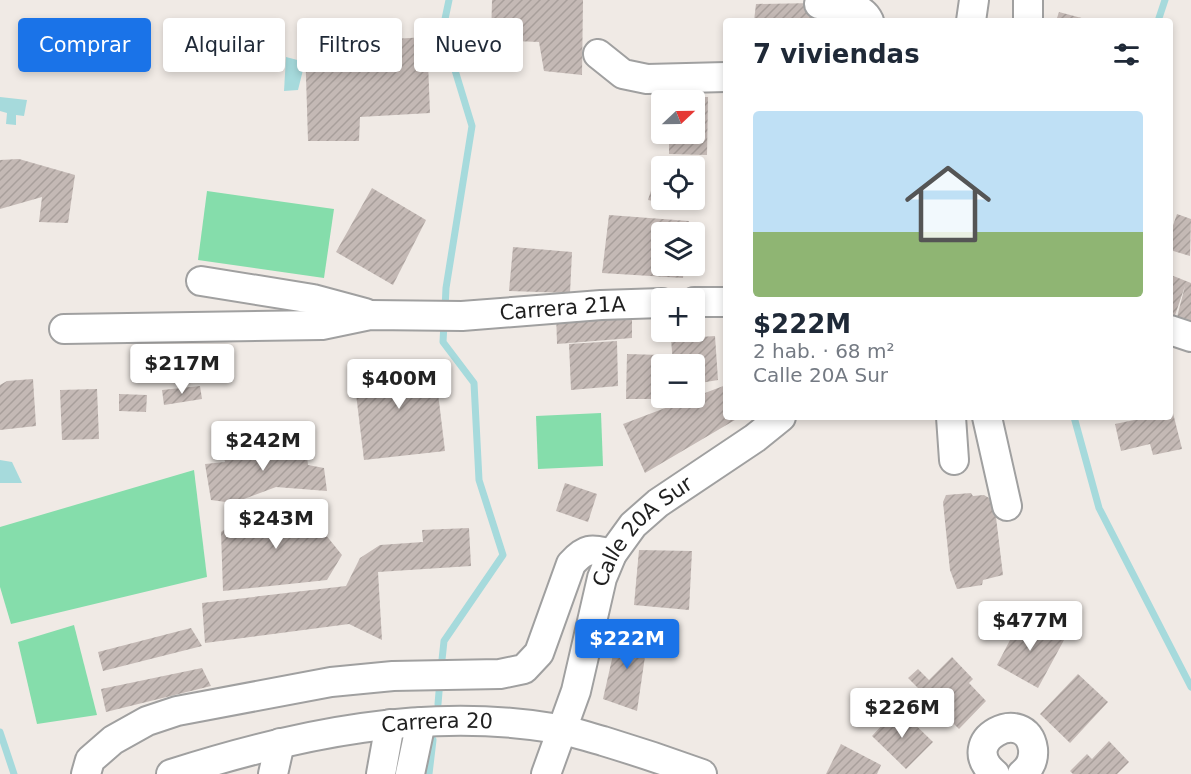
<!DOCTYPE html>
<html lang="es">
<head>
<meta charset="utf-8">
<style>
	:root { --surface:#fff; --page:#f6f6f7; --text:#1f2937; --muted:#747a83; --accent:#1a73e8 }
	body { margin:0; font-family:"DejaVu Sans",sans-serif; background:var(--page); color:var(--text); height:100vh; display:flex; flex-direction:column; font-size:22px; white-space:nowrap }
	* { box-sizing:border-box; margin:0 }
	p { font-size:20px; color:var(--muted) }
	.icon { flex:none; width:33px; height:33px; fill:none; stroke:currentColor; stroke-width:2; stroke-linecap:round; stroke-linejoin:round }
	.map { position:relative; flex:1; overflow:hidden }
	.side { position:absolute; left:723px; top:18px; width:450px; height:402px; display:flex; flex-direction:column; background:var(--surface); border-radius:6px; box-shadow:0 3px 9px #0003 }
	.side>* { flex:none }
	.hud { position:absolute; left:18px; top:18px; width:570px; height:54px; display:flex; gap:12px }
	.needle { width:39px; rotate:68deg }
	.tools { position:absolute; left:651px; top:90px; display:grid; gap:12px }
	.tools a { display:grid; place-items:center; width:54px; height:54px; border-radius:6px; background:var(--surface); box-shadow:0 3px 9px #0003; font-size:30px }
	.price { position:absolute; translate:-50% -51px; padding:0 14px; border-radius:6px; background:#fff; color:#222; font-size:20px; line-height:39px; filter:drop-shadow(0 2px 3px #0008) }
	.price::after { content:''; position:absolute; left:50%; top:36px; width:18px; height:14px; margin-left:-9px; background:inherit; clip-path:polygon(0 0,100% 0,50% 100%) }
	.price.current { background:var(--accent); color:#fff }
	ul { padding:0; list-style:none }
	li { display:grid; align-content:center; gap:12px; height:318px; padding:0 30px }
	li span { display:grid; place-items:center; height:186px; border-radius:6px; color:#555 }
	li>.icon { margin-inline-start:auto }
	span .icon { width:108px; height:108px; fill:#fffc; stroke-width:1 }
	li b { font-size:26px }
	h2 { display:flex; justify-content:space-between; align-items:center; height:72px; padding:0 30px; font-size:26px }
	.chip { padding:0 21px; border-radius:6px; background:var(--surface); box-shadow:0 3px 9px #0003; font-size:21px; line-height:54px }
	.chip.current { background:var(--accent); color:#fff }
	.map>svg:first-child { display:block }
</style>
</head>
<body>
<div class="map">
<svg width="1191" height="774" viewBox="0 0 1191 774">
	<defs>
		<pattern id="building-hatch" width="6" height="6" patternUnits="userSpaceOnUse" patternTransform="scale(1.5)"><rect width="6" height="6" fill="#c4b9b5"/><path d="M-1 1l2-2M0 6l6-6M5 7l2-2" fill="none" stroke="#a89f9b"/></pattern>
	</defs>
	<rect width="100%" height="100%" fill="#f0eae5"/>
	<g fill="#85ddab">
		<polygon points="207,191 334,209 324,278 198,260"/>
		<polygon points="601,413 603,466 538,469 536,416"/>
		<polygon points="194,470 207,577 11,624 0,587 0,527"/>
		<polygon points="74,625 97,715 37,724 18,642"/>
	</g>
	<g fill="#a6dadc">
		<polygon points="286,57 305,62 298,90 284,91"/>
		<polygon points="0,97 27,100 24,116 16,115 16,125 6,124 7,113 0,111"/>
		<polygon points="0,460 12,462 22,483 0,483"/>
	</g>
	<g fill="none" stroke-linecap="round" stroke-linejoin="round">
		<g stroke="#a6dadc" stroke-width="7">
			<polyline points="1158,21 1165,0"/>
			<polyline points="445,309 446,288 472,126 447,44 445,19 449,0"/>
			<polyline points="1074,417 1099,508 1191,687"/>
			<polyline points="441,669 444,641 503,555 479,480 474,383 443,342 444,323"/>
			<polyline points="438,704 440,680"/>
			<polyline points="0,732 14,774"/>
			<polyline points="429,774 433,740"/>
		</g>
	</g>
	<g fill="url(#building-hatch)">
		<polygon points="492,0 583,0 582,75 544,71 539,42 491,40"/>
		<polygon points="815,3 813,21 754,21 756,4"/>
		<polygon points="1059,12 1089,20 1089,21 1056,21"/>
		<polygon points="427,37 430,113 360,117 359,141 308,141 305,44"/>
		<polygon points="669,97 708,97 707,155 669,154 669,134 694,134 694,100 669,100"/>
		<polygon points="19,159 75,175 68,223 39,222 42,197 0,209 0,160"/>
		<polygon points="658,169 662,169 662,200 696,200 694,209 648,200"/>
		<polygon points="372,188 426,220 393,285 336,252"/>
		<polygon points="1177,214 1191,219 1190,256 1170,250 1170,234"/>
		<polygon points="609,215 689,221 688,232 662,232 662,266 684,266 683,278 602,273"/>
		<polygon points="513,247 572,252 570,293 509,291"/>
		<polygon points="1171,275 1191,283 1191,329 1175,325 1185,286 1172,324 1170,324"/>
		<polygon points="632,305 632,338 557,344 556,311"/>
		<polygon points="715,336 718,380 694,384 694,364 673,364 671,339"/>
		<polygon points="617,341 618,386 571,390 569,344"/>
		<polygon points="627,354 661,355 661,399 626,399"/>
		<polygon points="434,360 445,451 364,460 353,369"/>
		<polygon points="33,379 36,426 0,430 0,385 7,381"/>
		<polygon points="726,385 726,417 740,417 645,473 623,424"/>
		<polygon points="200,386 202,399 164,405 162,390"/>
		<polygon points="97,389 99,439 62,440 60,390"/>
		<polygon points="119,394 147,395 146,412 119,411"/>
		<polygon points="1170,401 1182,449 1153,455 1150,444 1121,451 1115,424 1139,419 1138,417 1170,417"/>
		<polygon points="305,440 308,465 324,468 327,491 276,487 233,503 211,500 205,464 225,462 223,451"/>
		<polygon points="565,483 597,494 588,522 556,511"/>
		<polygon points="971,493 973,496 984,495 994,501 1003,575 983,580 982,585 957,589 950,570 943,502 946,495"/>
		<polygon points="259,505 304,508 342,555 327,580 223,591 221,532"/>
		<polygon points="469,528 471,566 378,572 382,640 349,624 205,643 202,603 346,586 360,558 380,545 423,542 422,530"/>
		<polygon points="639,550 692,551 689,610 634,605"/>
		<polygon points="1022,617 1064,640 1038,688 997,665"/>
		<polygon points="191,628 202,646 103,671 98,652"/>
		<polygon points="619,628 648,636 637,711 603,699"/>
		<polygon points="952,657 973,679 969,683 986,701 959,729 908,678 918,669 929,680"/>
		<polygon points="202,668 211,686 106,712 101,689"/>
		<polygon points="1078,674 1108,702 1070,743 1040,714"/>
		<polygon points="898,708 933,742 906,769 872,736"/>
		<polygon points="1109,741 1129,762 1117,774 1073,774 1070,771 1087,754 1092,759"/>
		<polygon points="841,744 881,765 877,774 826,774"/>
	</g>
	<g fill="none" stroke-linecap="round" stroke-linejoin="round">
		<g stroke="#a0a0a0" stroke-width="32">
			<g id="minor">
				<path d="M 819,4 C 836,6 861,3 869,21"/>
				<polyline points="971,21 974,0"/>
				<polyline points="1028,21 1028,0"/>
				<polyline points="598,54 623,74 647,79 726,77"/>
				<polyline points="201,281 313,299 365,313"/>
				<polyline points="694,302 726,302"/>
				<path id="s1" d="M 64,329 L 322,325 L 370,315 L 462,316 L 601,305 L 662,303"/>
				<polyline points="1170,330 1191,337"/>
				<polyline points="951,417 954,460"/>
				<polyline points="987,417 1007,506"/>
				<path d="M 86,774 L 90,760 L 113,740 L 147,721 L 177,711 L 331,682 L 393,676 L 500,674 L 524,669 L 539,653 L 571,564 C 586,547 591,549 612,554"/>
				<path id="s2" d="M 171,774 C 296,734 427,706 559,729 C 574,732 588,737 603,741 C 636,751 669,762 702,774"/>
				<polyline points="273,774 280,743"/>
				<polyline points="381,774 390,724"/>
				<polyline points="410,774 421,722"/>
				<path id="s3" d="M 546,774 L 576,691 L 602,578 L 612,554 L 633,525 L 658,503 L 755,438 L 781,417"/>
				<path d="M 995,774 C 954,740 1027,704 1033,749 C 1034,760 1030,768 1022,774"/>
			</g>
		</g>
		<use href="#minor" stroke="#fff" stroke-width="28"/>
	</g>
	<g text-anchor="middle" stroke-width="6" stroke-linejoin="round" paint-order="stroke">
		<g font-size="21" fill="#1f1f1f" stroke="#fff">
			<text dy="7" stroke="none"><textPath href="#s1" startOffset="500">Carrera 21A</textPath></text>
			<text dy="7" stroke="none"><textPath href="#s3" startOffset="267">Calle 20A Sur</textPath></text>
			<text dy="7" stroke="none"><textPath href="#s2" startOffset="272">Carrera 20</textPath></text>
		</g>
	</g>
</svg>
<div class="tools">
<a><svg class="needle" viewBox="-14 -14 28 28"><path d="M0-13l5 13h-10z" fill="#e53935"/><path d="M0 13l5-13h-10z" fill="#747a83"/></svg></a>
<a><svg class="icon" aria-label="locate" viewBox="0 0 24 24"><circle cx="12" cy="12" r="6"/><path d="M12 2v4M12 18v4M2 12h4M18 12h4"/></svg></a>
<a><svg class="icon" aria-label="layers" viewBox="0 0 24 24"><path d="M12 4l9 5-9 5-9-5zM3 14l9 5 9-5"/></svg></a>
<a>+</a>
<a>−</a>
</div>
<b class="price" style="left:182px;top:395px">$217M</b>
<b class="price" style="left:399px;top:410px">$400M</b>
<b class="price" style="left:263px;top:472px">$242M</b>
<b class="price" style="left:276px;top:550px">$243M</b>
<b class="price" style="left:1030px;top:652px">$477M</b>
<b class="price current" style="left:627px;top:670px">$222M</b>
<b class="price" style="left:902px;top:739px">$226M</b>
<div class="hud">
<a class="chip current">Comprar</a>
<a class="chip">Alquilar</a>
<a class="chip">Filtros</a>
<a class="chip">Nuevo</a>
</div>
<section class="side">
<h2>7 viviendas<svg class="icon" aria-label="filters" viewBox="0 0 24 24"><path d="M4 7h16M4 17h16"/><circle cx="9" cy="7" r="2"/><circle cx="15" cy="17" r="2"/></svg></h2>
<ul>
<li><span style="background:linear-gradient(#bfe0f5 65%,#8fb573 0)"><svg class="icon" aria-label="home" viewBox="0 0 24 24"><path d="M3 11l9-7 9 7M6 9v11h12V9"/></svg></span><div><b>$222M</b><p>2 hab. · 68 m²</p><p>Calle 20A Sur</p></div></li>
</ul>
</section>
</div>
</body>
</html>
